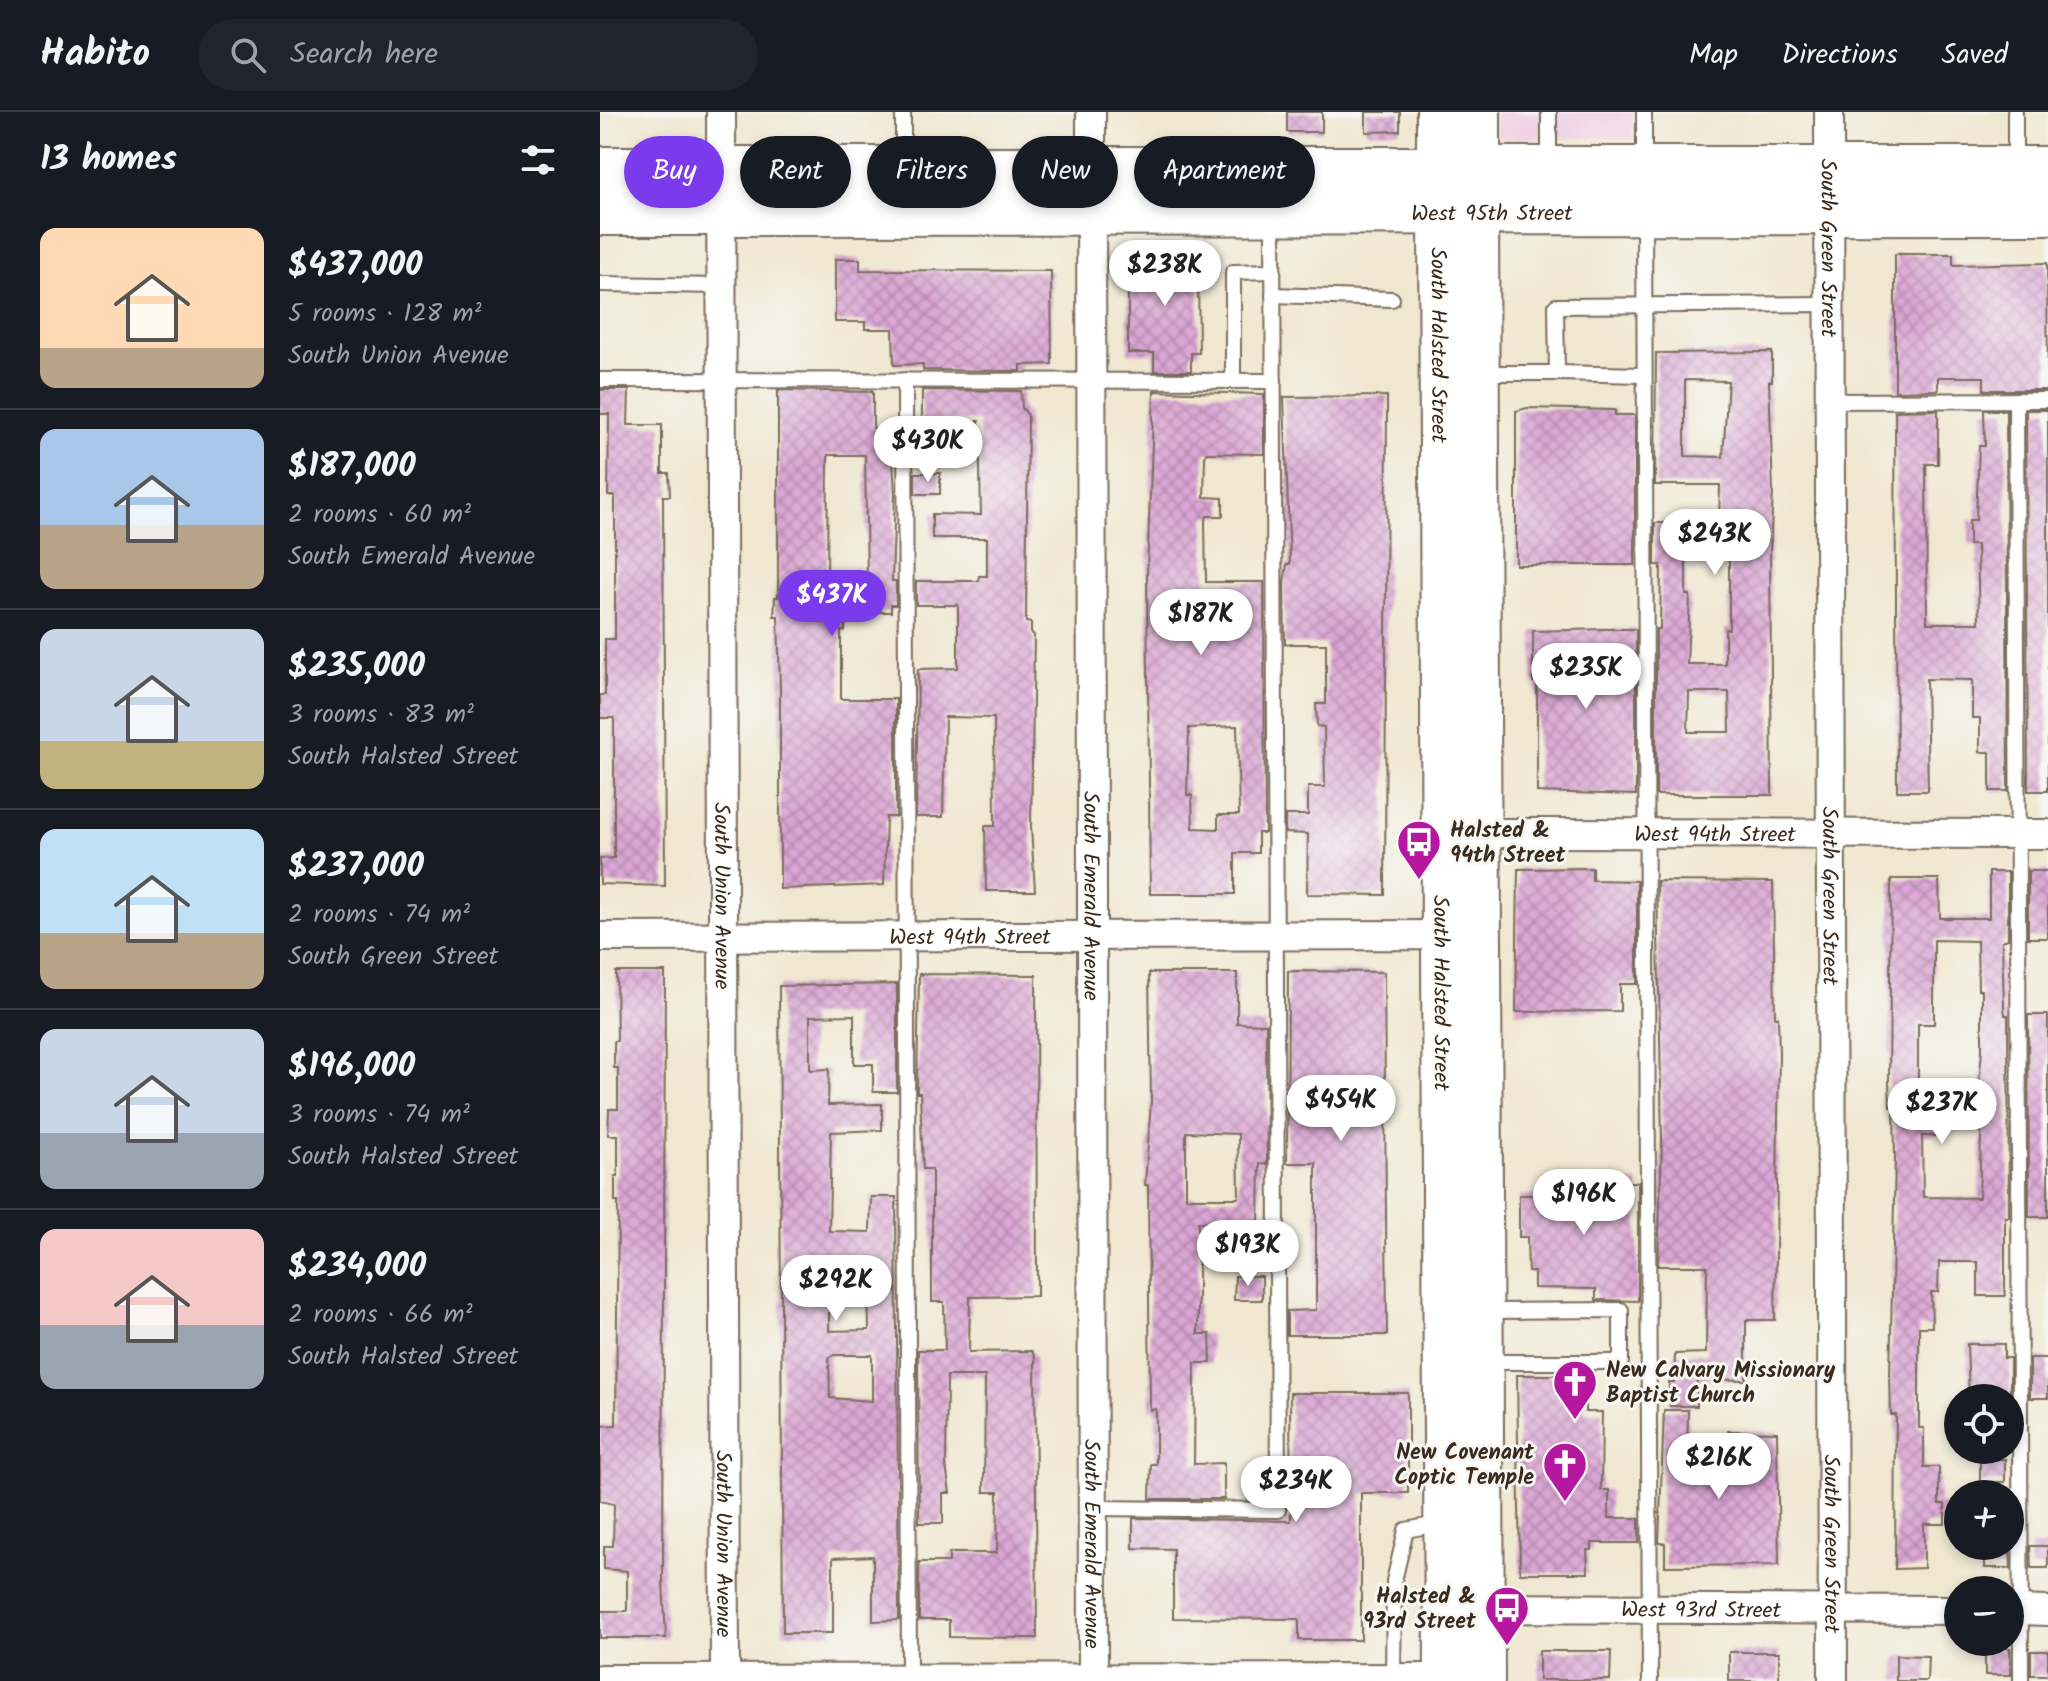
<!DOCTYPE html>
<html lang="en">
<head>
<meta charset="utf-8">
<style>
	:root { --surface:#171b24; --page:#20242c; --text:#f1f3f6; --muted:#9ea1a6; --line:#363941; --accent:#7c3aed }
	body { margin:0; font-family:Kalam,sans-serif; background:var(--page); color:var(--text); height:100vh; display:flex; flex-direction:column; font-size:30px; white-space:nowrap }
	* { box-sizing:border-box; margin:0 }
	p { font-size:26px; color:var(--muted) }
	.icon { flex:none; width:44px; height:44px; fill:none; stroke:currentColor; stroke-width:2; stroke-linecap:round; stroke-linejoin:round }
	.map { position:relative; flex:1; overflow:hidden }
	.side { display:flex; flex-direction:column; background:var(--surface); width:600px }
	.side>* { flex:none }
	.top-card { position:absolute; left:24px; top:24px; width:760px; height:72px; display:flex; gap:16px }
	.tools { position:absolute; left:1344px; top:1272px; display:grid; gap:16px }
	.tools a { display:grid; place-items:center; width:80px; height:80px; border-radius:50%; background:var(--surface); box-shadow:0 4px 12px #0003; font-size:40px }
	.price { position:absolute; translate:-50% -68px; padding:0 18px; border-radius:28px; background:#fff; color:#222; font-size:26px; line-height:52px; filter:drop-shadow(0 2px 4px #0008) }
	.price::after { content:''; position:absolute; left:50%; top:48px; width:24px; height:18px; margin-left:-12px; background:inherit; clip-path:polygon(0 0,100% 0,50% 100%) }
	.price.active { background:var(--accent); color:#fff }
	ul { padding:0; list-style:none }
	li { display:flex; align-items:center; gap:24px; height:200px; padding:0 40px }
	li+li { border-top:2px solid var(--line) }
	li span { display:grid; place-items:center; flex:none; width:224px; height:160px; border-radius:16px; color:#555 }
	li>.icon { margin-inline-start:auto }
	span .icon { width:96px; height:96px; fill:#fffc; stroke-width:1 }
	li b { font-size:34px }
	h2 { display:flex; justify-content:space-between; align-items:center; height:96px; padding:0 40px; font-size:34px }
	.pill { padding:0 28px; border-radius:36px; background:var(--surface); box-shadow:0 4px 12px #0003; font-size:28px; line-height:72px }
	.pill.active { background:var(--accent); color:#fff }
	header { display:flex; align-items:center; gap:48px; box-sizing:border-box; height:112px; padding:0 40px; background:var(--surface); border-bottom:2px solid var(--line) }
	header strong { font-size:38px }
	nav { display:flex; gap:44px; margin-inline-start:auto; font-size:28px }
	.search { width:560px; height:72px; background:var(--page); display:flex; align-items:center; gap:20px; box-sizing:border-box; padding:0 28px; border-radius:44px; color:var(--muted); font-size:30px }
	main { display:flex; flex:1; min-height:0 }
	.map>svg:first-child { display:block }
</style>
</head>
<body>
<header>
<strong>Habito</strong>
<div class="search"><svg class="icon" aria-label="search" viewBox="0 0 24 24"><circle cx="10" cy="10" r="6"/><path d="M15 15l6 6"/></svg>Search here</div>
<nav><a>Map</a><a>Directions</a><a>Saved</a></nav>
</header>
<main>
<section class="side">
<h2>13 homes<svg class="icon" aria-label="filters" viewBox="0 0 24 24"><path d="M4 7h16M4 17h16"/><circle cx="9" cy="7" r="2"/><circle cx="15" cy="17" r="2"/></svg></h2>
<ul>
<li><span style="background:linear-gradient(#ffd9b3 75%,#b9a48a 0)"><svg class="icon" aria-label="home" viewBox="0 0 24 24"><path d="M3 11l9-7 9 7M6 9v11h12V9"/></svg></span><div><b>$437,000</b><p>5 rooms · 128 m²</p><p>South Union Avenue</p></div></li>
<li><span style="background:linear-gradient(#a9c7e8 60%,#b9a48a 0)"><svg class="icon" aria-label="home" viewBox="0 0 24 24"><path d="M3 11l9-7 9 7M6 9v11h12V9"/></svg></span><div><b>$187,000</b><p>2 rooms · 60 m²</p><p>South Emerald Avenue</p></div></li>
<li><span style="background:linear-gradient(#c9d6e8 70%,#c2b280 0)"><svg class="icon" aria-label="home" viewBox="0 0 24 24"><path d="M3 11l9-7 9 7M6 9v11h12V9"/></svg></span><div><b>$235,000</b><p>3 rooms · 83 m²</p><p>South Halsted Street</p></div></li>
<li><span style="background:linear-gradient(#bfe0f5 65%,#b9a48a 0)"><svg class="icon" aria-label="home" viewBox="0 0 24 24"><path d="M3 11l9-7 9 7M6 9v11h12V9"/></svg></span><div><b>$237,000</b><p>2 rooms · 74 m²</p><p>South Green Street</p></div></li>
<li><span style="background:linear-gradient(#c9d6e8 65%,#9aa5b1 0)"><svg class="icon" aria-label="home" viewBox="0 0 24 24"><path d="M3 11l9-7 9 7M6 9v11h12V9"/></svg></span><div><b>$196,000</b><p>3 rooms · 74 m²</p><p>South Halsted Street</p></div></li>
<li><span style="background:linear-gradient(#f6c9c9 60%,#9aa5b1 0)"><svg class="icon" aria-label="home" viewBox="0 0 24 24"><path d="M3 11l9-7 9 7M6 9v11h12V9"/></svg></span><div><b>$234,000</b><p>2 rooms · 66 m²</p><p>South Halsted Street</p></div></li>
</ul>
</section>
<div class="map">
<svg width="1448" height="1569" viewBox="0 0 1448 1569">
	<defs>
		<pattern id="building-cross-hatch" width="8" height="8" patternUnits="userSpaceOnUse" patternTransform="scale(2)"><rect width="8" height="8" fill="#dba6d5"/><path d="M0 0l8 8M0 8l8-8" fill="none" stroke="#b387ac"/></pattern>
	</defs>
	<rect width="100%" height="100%" fill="#f6f6f2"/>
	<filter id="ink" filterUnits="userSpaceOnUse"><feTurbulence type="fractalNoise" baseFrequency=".0125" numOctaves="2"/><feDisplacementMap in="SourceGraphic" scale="16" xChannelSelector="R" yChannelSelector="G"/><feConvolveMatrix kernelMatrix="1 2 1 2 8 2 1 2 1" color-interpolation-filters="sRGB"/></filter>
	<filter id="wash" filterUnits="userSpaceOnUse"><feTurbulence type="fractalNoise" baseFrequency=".006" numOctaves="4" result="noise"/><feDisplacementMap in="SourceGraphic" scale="32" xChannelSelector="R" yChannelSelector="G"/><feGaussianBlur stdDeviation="1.8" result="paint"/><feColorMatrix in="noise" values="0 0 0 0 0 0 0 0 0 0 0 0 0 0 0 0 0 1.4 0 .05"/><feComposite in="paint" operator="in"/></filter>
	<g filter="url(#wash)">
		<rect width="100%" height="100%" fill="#f0e7d0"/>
		<rect fill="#f0d0e4" x="895" y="0" width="138" height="26"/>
		<g id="blocks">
			<g fill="url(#building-cross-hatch)" fill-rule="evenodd">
				<rect x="687" y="0" width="35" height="20"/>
				<polygon points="766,0 800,0 800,19 766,20"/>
				<polygon points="581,139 602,140 603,159 598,159 599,241 591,241 591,259 554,259 554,241 528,241 528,143 581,142"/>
				<polygon points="1295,142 1353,142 1353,153 1447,151 1448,278 1384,278 1384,265 1338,265 1338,278 1295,279"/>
				<polygon points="235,147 260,147 260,158 451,159 452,252 421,253 421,259 323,258 323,252 294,253 293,217 265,217 265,210 235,210"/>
				<path d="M 1172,240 L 1172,269 L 1169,269 L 1173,379 L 1170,441 L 1172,683 L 1056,683 L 1056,517 L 1060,517 L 1061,453 L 1055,453 L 1055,411 L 1119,411 L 1120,373 L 1055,373 L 1056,241 ZM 1085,268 L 1128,269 L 1123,345 L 1085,344 ZM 1086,436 L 1124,436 L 1124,441 L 1129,441 L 1129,517 L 1125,517 L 1125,552 L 1087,552 L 1090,483 L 1086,483 ZM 1089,580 L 1129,580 L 1130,620 L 1088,620 Z"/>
				<polygon points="0,278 29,278 28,313 62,313 62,361 69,361 70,384 63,384 65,774 0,772 0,747 14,746 14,606 0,606 0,583 5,583 5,527 15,527 15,384 8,384 9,302 0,302"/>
				<path d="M 178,278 L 273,280 L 273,316 L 291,316 L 295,382 L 292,469 L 296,469 L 296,493 L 291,493 L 291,500 L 245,500 L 245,519 L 241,519 L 241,587 L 296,587 L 296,705 L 286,705 L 284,773 L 180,777 L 180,576 L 178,504 L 174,504 L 175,485 L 178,485 ZM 228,343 L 265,343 L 267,471 L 227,470 Z"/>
				<polygon points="322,278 421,279 422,296 428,303 426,510 431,511 431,521 434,523 431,715 435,779 386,779 385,714 395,714 394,606 345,605 343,705 316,705 318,557 358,556 358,493 316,493 316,469 379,469 379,464 387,464 387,426 332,426 332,402 381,403 379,309 322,308"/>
				<path d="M 554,279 L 664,282 L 664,342 L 606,341 L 605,346 L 604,385 L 623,386 L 623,404 L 607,404 L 605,409 L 606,470 L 664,470 L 665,721 L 658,721 L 658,741 L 635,741 L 635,782 L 550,782 L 547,460 ZM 637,614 L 639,703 L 618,703 L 618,717 L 593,716 L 592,683 L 587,683 L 589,616 Z"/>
				<polygon points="787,284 785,783 707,782 708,722 685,721 685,703 708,703 708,675 725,675 724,615 717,614 716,592 726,592 726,532 685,532 684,470 687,452 690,452 684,285"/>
				<polygon points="927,296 1015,298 1015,303 1035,303 1035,453 916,453 916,299"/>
				<polygon points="1338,298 1338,352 1326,352 1327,511 1379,511 1377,433 1369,433 1369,408 1376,408 1379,334 1385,334 1384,298 1406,298 1408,679 1390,679 1390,640 1380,640 1380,606 1372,606 1372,568 1326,567 1328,679 1297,679 1295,299"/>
				<polygon points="1426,298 1448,298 1448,679 1428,679"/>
				<rect x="315" y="361" width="25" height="21"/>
				<polygon points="1004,517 1036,517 1036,683 937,680 937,570 933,570 933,519"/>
				<polygon points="992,756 992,768 1037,769 1037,872 1020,872 1020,899 916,900 918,757"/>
				<rect x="1428" y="759" width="20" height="67"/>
				<path d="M 1389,760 L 1408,760 L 1408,827 L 1402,829 L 1404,894 L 1405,903 L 1408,903 L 1409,1105 L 1405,1105 L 1405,1184 L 1378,1184 L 1378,1150 L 1339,1150 L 1338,1180 L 1331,1180 L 1332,1215 L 1319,1215 L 1319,1316 L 1324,1316 L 1324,1355 L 1339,1355 L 1339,1392 L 1345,1392 L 1345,1412 L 1324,1412 L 1324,1456 L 1295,1457 L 1296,1303 L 1291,1303 L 1290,1264 L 1295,1047 L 1294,995 L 1290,995 L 1289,970 L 1291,767 L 1339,767 L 1340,806 L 1389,806 ZM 1334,828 L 1377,829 L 1378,878 L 1382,878 L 1382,938 L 1379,973 L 1375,973 L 1375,993 L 1382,993 L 1379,1086 L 1323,1085 L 1322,1024 L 1337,1024 L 1337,970 L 1318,970 L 1318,912 L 1334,912 Z"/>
				<polygon points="1057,769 1173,770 1175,905 1178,905 1179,941 1175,1208 1146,1208 1146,1268 1097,1267 1097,1294 1070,1294 1069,1270 1074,1270 1075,1242 1106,1241 1107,1154 1058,1154 1062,1029"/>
				<polygon points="688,859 784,860 787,1223 687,1223 687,1199 716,1198 716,1051 687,1051"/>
				<polygon points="16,860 65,860 63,1469 66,1526 0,1526 0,1499 27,1499 27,1459 4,1457 4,1434 13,1434 14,1392 0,1389 0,1314 16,1313 18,1090 15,1090 15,1064 18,1064 18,1023 8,1023 9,997 18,997 18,956 14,956 14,929 17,929"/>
				<path d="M 549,861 L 637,861 L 637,911 L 666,912 L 667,1052 L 660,1052 L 659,1109 L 598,1110 L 598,1222 L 610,1222 L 611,1251 L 595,1251 L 594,1352 L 624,1351 L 624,1387 L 550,1387 L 551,1352 L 556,1352 L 556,1297 L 550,1298 L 548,1073 L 545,1073 L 551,989 ZM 586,1020 L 638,1022 L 639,1086 L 586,1086 Z"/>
				<polygon points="319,862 436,863 437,1184 370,1185 369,1240 432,1239 435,1246 437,1526 349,1525 349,1508 319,1508 319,1450 349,1450 349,1441 397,1441 398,1380 384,1380 385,1264 347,1264 346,1354 350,1381 343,1381 343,1411 319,1411 318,1238 345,1238 344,1190 332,1190 332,1057 323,1057 320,981 317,981"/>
				<path d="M 297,872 L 297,980 L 273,980 L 273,952 L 254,952 L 254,903 L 210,904 L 210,958 L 229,957 L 228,993 L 282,992 L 282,1018 L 231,1020 L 229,1119 L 270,1120 L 271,1085 L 296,1085 L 299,1508 L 273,1509 L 273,1444 L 233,1446 L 233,1521 L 183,1521 L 179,874 ZM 229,1179 L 268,1179 L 269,1218 L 229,1219 ZM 233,1243 L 272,1243 L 272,1289 L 230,1286 L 229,1246 Z"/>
				<polygon points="1428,903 1448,903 1448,1105 1429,1105"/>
				<polygon points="943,1070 1038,1070 1038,1189 996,1188 996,1177 934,1176 934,1160 928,1160 927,1125 919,1125 919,1083 943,1083"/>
				<polygon points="635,1164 662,1164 662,1188 634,1188"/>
				<polygon points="1367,1232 1404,1232 1404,1246 1410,1246 1410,1286 1369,1285"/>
				<rect x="1430" y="1246" width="18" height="40"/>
				<polygon points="917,1263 985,1263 985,1300 1002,1300 1001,1378 1009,1378 1009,1406 1039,1406 1039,1431 992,1431 992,1438 987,1438 988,1461 920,1461"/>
				<polygon points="690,1281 808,1281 808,1381 761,1381 761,1528 699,1528 699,1507 573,1506 573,1437 533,1436 533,1406 691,1409"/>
				<polygon points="1064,1298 1088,1298 1087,1357 1128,1357 1128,1319 1177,1320 1179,1453 1065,1454 1065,1431 1059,1431"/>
				<rect x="1380" y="1347" width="25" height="23"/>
				<polygon points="1385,1434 1410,1434 1411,1456 1385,1456"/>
				<polygon points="1430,1434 1448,1434 1448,1456 1431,1456"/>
				<polygon points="1385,1536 1410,1536 1411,1563 1385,1563"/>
				<polygon points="939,1539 1011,1539 1010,1568 939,1568"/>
				<rect x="1431" y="1539" width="17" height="24"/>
				<rect x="1129" y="1540" width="50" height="29"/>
				<polygon points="1296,1543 1328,1544 1327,1569 1296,1569"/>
			</g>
		</g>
	</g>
	<g filter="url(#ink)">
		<use href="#blocks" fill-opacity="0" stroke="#7a6c5c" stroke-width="2"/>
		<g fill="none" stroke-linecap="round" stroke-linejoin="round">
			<g stroke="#7a6c5c" stroke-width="18">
				<g id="lane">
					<polyline points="303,0 303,52"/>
					<polyline points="1044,0 1044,52"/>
					<polyline points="1415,0 1415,52"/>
					<polyline points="949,52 949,0"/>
					<polyline points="1044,105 1050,1569"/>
					<polyline points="0,172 121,174"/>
					<polyline points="673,183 792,187"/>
					<polyline points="882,261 957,261"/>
					<polyline points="1044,263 957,261 956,194 1230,192"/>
					<polyline points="0,268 674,269"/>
					<polyline points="305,268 309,1569"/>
					<polyline points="633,269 633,160 673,159"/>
					<polyline points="1416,288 1421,1569"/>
					<polyline points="1230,289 1448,288"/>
					<polyline points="883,1250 1021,1250 1021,1198 884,1199"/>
					<polyline points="493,1396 678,1398 673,104"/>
					<polyline points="793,1569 794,1469 806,1418 843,1411"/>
				</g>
			</g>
			<g stroke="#7a6c5c" stroke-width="32">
				<g id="street">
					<path id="s1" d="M 121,0 L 125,1569"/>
					<path id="s2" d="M 491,0 L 493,1569"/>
					<path id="s3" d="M 1229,0 L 1233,1569"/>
					<path id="s4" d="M 868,730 L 880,721 L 1448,722"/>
					<path id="s5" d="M 0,825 L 841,823 L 858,830"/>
					<path id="s6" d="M 867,1496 L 1358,1498"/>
					<polyline points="1410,1498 1448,1499"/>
					<polyline points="0,1567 863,1566"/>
				</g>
			</g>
			<g stroke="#7a6c5c" stroke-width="44">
				<g id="secondary">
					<path id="s7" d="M 839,99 L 845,1569"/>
					<polyline points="878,99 884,1569"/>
				</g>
			</g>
			<g stroke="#7a6c5c" stroke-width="48">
				<g id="primary">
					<polyline points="839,0 839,84"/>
					<polyline points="878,0 878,86"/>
					<polyline points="0,57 1448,57"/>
					<path id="s8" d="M 0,101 L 1448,100"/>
				</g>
			</g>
			<use href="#lane" stroke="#fff" stroke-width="14"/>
			<use href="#street" stroke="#fff" stroke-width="28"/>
			<use href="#secondary" stroke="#fff" stroke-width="40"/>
			<use href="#primary" stroke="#fff" stroke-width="44"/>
		</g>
	</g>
	<defs>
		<g id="bus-pin" transform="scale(2.3)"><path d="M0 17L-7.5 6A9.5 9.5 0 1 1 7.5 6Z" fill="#b5179e" stroke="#f6f6f2"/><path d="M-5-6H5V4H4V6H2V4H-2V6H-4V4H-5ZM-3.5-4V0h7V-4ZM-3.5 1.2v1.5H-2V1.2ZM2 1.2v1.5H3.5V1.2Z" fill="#fff"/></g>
		<g id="church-pin" transform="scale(2.3)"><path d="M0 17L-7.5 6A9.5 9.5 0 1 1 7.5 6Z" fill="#b5179e" stroke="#f6f6f2"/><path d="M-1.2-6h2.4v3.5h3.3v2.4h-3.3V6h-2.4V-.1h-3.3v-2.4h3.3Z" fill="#fff"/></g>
	</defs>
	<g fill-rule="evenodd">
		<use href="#bus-pin" x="819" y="730"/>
		<use href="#church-pin" x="975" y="1270"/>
		<use href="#church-pin" x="965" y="1352"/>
		<use href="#bus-pin" x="907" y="1496"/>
	</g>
	<g text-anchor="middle" stroke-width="6" stroke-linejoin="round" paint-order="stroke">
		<g font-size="22" fill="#3b2a1e" stroke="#f6f6f2">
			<text dy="8" stroke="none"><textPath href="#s8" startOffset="892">West 95th Street</textPath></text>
			<text dy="8" stroke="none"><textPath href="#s3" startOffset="136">South Green Street</textPath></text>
			<text dy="8" stroke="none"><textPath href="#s7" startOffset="134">South Halsted Street</textPath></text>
			<text dy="8" stroke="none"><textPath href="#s4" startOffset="250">West 94th Street</textPath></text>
			<text dy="8" stroke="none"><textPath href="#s1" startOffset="784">South Union Avenue</textPath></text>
			<text dy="8" stroke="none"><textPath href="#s2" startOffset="784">South Emerald Avenue</textPath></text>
			<text dy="8" stroke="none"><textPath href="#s3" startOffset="784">South Green Street</textPath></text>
			<text dy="8" stroke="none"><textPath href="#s5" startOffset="370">West 94th Street</textPath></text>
			<text dy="8" stroke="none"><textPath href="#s7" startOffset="782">South Halsted Street</textPath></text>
			<text dy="8" stroke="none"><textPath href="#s1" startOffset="1432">South Union Avenue</textPath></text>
			<text dy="8" stroke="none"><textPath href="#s2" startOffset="1432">South Emerald Avenue</textPath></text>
			<text dy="8" stroke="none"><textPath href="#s3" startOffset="1432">South Green Street</textPath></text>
			<text dy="8" stroke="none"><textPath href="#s6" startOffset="234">West 93rd Street</textPath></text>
		</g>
		<g font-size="22" font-weight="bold" fill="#3b2a1e" stroke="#f6f6f2" text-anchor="start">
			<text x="850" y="725">Halsted &amp;<tspan x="850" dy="25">94th Street</tspan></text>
			<text x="1006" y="1265">New Calvary Missionary<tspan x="1006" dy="25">Baptist Church</tspan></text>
			<text x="934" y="1347" text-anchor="end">New Covenant<tspan x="934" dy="25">Coptic Temple</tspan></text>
			<text x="876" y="1491" text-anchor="end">Halsted &amp;<tspan x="876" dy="25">93rd Street</tspan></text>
		</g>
	</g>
</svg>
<div class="tools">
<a><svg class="icon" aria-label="locate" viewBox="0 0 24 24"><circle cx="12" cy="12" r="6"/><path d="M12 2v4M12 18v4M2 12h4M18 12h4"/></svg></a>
<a>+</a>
<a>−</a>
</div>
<b class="price" style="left:565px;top:196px">$238K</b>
<b class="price" style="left:328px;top:372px">$430K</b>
<b class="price" style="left:1115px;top:465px">$243K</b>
<b class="price active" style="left:232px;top:526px">$437K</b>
<b class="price" style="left:601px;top:545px">$187K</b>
<b class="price" style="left:986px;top:599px">$235K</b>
<b class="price" style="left:741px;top:1031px">$454K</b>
<b class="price" style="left:1342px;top:1034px">$237K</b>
<b class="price" style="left:984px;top:1125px">$196K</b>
<b class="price" style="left:648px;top:1176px">$193K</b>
<b class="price" style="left:236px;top:1211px">$292K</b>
<b class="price" style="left:1119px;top:1389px">$216K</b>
<b class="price" style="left:696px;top:1412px">$234K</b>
<div class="top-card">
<a class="pill active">Buy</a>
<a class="pill">Rent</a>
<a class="pill">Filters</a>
<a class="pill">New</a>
<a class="pill">Apartment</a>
</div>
</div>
</main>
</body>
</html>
